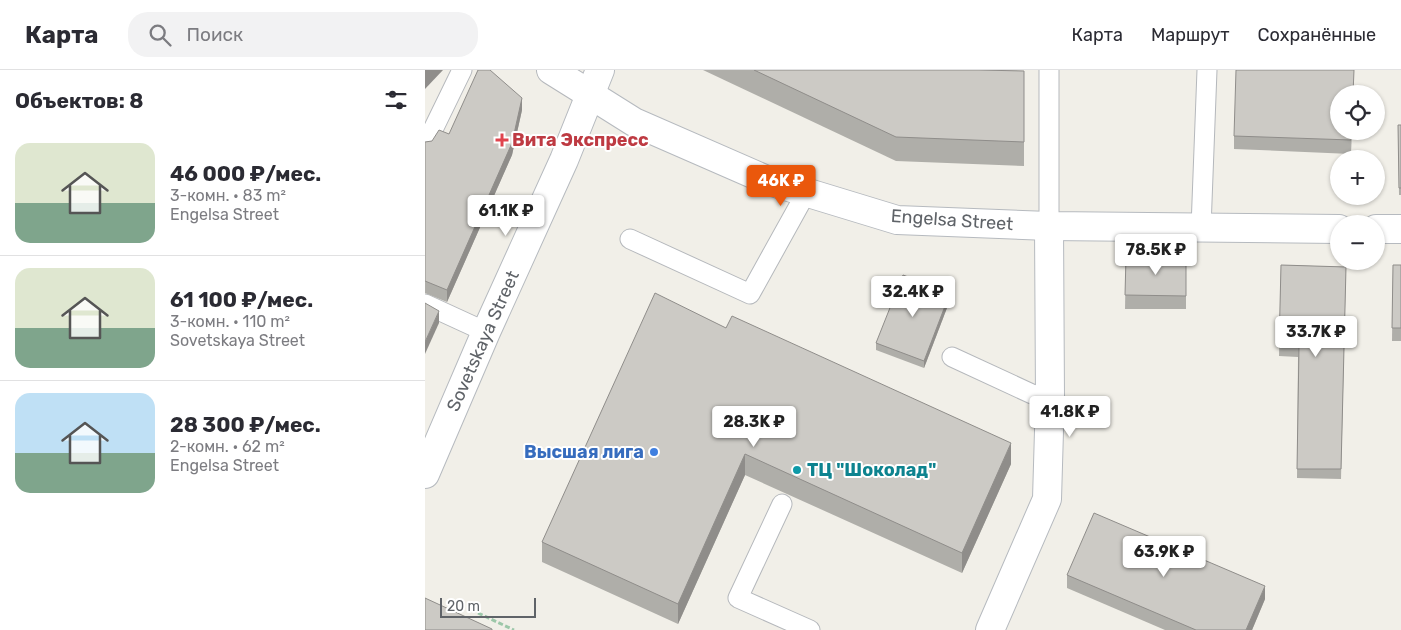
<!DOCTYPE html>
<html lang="ru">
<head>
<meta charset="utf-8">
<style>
	:root { --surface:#fff; --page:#f2f2f3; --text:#2b2b33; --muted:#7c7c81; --line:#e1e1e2; --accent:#ea580c }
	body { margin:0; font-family:Rubik,sans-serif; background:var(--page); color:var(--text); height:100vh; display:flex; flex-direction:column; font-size:19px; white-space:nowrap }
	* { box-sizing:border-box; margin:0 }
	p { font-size:16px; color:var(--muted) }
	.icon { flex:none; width:28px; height:28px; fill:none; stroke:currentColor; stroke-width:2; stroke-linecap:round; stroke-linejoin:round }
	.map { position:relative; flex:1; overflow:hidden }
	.panel { display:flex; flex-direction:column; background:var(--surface); width:425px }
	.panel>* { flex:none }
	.fabs { position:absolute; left:905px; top:15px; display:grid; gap:10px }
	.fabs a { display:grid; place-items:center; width:55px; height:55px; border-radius:50%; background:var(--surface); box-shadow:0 1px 4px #0004; font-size:25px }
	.scale { position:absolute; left:15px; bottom:12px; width:96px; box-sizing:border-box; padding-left:5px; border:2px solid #5f6368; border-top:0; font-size:14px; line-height:18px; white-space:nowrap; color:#5f6368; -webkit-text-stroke:4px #fff; paint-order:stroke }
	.price { position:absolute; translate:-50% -42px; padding:0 11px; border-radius:5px; background:#fff; color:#222; font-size:16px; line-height:32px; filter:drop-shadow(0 1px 2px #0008) }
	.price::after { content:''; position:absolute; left:50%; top:30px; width:15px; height:11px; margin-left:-8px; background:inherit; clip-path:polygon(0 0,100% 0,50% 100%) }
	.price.active { background:var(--accent); color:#fff }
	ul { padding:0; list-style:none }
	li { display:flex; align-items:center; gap:15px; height:125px; padding:0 15px }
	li+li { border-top:1px solid var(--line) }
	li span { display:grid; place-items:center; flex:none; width:140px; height:100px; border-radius:15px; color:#555 }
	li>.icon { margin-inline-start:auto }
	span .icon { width:60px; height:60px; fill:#fffc; stroke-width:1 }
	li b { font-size:21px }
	h2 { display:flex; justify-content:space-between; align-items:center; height:60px; padding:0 15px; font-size:21px }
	header { display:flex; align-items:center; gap:30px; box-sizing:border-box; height:70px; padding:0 25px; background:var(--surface); border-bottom:1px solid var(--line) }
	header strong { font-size:24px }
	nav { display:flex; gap:28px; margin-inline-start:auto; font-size:18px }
	.search { width:350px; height:45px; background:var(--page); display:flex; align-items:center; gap:12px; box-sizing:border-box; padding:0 18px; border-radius:20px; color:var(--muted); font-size:19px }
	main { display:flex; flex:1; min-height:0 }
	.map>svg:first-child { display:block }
</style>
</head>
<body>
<header>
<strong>Карта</strong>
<div class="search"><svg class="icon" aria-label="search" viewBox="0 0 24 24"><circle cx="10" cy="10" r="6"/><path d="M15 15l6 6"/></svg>Поиск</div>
<nav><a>Карта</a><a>Маршрут</a><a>Сохранённые</a></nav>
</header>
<main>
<section class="panel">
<h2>Объектов: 8<svg class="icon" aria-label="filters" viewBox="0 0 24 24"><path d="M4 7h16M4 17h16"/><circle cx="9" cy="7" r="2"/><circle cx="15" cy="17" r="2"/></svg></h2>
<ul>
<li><span style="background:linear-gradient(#dfe7d0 60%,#7fa58c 0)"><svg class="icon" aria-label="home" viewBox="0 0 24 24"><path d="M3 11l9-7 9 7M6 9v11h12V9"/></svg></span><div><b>46 000 ₽/мес.</b><p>3-комн. · 83 m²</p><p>Engelsa Street</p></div></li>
<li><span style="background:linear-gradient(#dfe7d0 60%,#7fa58c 0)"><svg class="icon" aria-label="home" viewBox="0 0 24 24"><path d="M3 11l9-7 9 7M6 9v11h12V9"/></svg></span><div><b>61 100 ₽/мес.</b><p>3-комн. · 110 m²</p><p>Sovetskaya Street</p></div></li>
<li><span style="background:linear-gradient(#bfe0f5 60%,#7fa58c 0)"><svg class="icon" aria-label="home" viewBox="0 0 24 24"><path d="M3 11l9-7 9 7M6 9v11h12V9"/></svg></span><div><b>28 300 ₽/мес.</b><p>2-комн. · 62 m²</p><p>Engelsa Street</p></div></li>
</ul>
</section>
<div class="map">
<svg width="976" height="560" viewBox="0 0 976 560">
	<rect width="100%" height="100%" fill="#f1efe8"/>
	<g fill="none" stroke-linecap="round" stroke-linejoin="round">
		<g stroke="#b5b8bc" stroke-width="21">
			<g id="lane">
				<polyline points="624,0 624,156"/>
				<polyline points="1,74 37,0"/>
				<polyline points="776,158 782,0"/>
				<polyline points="205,169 325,224 381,123"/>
				<polyline points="0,234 61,262"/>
				<polyline points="527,287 607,324 625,327"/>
				<polyline points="357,434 313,528 385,560"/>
			</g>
		</g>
		<g stroke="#b5b8bc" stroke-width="30">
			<polyline id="street" points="126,0 166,25"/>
		</g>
		<g stroke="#b6babf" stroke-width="30">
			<g id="secondary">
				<polyline points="166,25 209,52 344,111 472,150 624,156 914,159"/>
				<polyline points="951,159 976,159"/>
				<polyline points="0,404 61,262 139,90 175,0"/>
				<polyline points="565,560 622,429 625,327 624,156"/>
			</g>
		</g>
		<polyline stroke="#9cc7a9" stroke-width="3" stroke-dasharray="5 2.5" stroke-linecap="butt" points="53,543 89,560"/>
		<use href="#lane" stroke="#fff" stroke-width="19"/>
		<use href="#street" stroke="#fff" stroke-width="28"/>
		<use href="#secondary" stroke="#fff" stroke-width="28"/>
	</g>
	<g fill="#afaea9">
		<polygon points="278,0 554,0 599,1 599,96 471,91"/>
		<polygon points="97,40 87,85 22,232 0,223 0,72 7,71 24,64"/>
		<polygon points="973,55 976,55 976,125 974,125"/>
		<polygon points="927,61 926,84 809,79 809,66"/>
		<polygon points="701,187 761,187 761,239 700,239"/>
		<polygon points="856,195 921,197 916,409 872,408 873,287 854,286"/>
		<polygon points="968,195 976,195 976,271 967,271"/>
		<polygon points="525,230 499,298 451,280 451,273"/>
		<polygon points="301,258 586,394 537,503 320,405 253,554 117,492 117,472"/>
		<polygon points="642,505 840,529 827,560 740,560 642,518"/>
	</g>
	<g fill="#8f8d8a">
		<polygon points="0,0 18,0 0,19"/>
		<polygon points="97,28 97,40 87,85 22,232 22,220"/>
		<polygon points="525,223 525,230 499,298 499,291"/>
		<polygon points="14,241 14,253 0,284 0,272"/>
		<polygon points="586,373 586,394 537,503 537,483"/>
		<polygon points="320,384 320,405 253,554 253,534"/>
		<polygon points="840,516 840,529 827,560 821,560"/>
	</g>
	<g fill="#cccac5" stroke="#8f8d8a">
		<polygon points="53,0 65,0 97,28 87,73 22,220 0,211 0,72 7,71 14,60 24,64"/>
		<polygon points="329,0 554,0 599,1 599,72 471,67"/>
		<polygon points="811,0 929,0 928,24 914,24 914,61 926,61 926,70 809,66"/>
		<polygon points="973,55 976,55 976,118 974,118"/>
		<polygon points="701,187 761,187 761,226 700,225"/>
		<polygon points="856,195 921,197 916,399 872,399 874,277 854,277"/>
		<polygon points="968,195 976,195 976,258 967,258"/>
		<polygon points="478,205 525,223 499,291 451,273"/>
		<polygon points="230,223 301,258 307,246 586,373 537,483 320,384 253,534 117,472"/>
		<polygon points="0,233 14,241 0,272"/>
		<polygon points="669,443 840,516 821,560 771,560 642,505"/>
		<polygon points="0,528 67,559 67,560 0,560"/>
	</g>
	<path fill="#e0444e" stroke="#fff" stroke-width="2" d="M74.5 62.5h5v5h5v5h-5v5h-5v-5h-5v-5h5z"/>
	<circle fill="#3f7fe0" stroke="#fff" stroke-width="2" cx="229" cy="382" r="5"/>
	<circle fill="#0f9aa8" stroke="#fff" stroke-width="2" cx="372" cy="400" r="5"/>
	<g text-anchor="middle" stroke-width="4" stroke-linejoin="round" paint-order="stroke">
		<g font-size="18" font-weight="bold" fill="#be3a42" stroke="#fff" text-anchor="start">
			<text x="87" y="76">Вита Экспресс</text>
		</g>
		<g font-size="18" fill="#5f6368" stroke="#fff">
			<text transform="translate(527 150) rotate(4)" y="6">Engelsa Street</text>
			<text transform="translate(58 271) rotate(-66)" y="6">Sovetskaya Street</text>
		</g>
		<g font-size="18" font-weight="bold" fill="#366cbe" stroke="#fff" text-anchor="end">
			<text x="219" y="388">Высшая лига</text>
		</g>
		<g font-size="18" font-weight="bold" fill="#0d838f" stroke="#fff" text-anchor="start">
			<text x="382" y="406">ТЦ "Шоколад"</text>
		</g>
	</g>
</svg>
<div class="fabs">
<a><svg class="icon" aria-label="locate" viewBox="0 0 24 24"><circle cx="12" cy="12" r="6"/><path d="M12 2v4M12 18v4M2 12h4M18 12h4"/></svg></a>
<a>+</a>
<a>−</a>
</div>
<div class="scale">20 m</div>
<b class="price active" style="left:356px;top:137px">46K ₽</b>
<b class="price" style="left:81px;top:167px">61.1K ₽</b>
<b class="price" style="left:731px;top:206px">78.5K ₽</b>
<b class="price" style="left:488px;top:248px">32.4K ₽</b>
<b class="price" style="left:891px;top:288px">33.7K ₽</b>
<b class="price" style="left:645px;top:368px">41.8K ₽</b>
<b class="price" style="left:329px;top:378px">28.3K ₽</b>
<b class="price" style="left:739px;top:508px">63.9K ₽</b>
</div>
</main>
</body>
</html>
